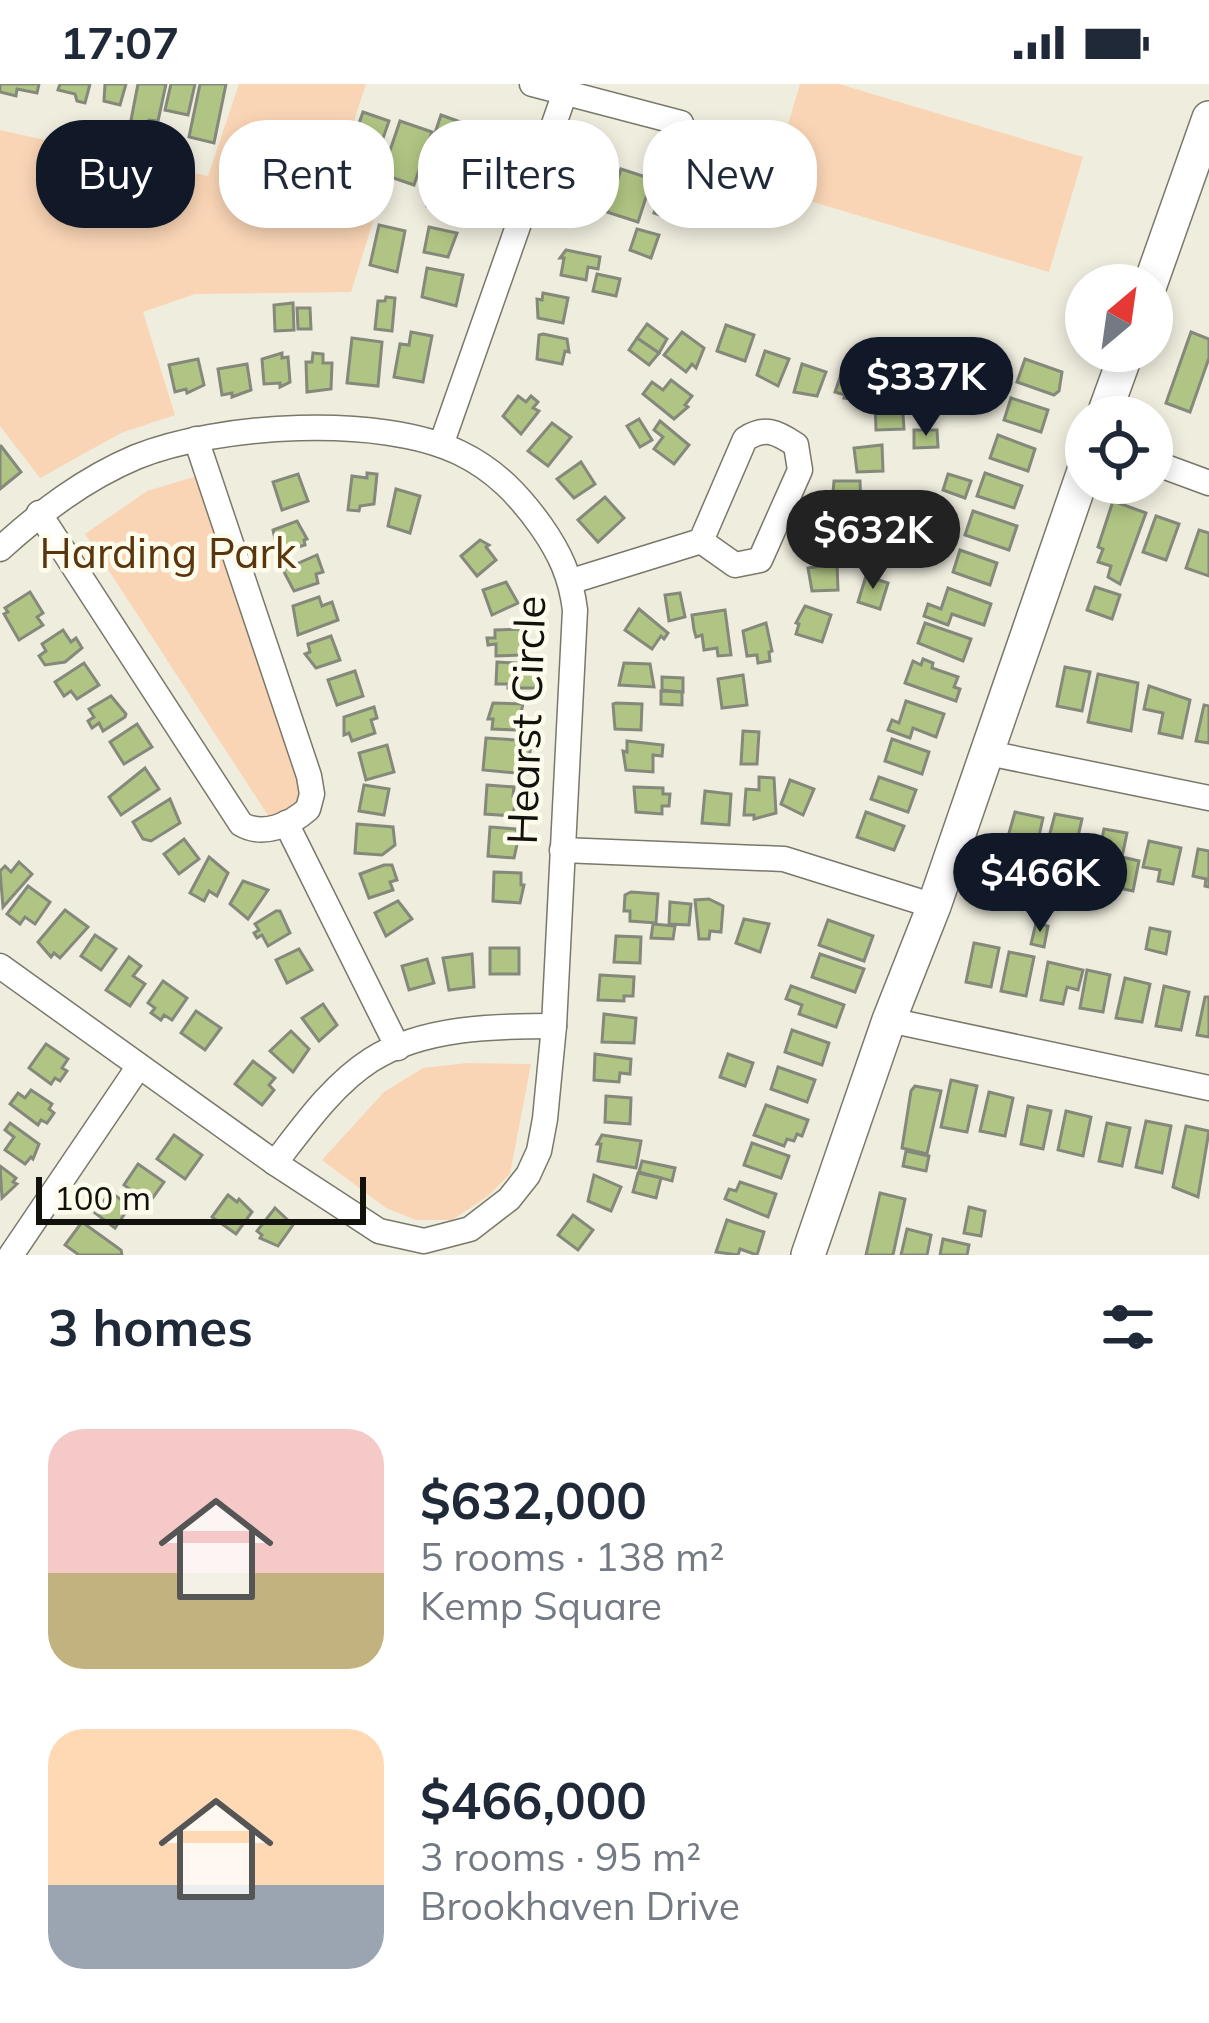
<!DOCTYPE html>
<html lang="en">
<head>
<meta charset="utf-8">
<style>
	:root { --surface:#fff; --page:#f2f2f3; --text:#1f2937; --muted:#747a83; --accent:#111827 }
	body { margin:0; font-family:Mulish,sans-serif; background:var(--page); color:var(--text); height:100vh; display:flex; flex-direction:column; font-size:45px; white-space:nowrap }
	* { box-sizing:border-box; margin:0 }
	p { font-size:39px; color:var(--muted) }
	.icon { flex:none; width:66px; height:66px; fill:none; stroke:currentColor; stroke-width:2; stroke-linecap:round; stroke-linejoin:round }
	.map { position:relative; height:1171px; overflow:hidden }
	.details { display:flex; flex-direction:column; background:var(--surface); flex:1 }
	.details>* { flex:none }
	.banner { position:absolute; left:36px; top:36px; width:1137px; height:108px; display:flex; gap:24px }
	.needle { width:78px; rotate:29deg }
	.tools { position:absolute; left:1065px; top:180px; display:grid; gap:24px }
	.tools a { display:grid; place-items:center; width:108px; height:108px; border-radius:50%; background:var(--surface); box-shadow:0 6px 18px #0003; font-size:60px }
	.scale { position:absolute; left:36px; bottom:30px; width:330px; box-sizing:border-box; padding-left:12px; border:6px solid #12120d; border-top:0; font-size:33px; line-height:42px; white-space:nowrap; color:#12120d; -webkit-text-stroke:9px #fcfbec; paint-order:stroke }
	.price { position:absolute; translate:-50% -102px; padding:0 27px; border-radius:42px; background:var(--accent); color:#fff; font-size:39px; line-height:78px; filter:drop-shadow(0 3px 6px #0008) }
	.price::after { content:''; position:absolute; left:50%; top:72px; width:36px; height:27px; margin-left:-18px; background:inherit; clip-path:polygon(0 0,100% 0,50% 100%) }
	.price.active { background:#222; color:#fff }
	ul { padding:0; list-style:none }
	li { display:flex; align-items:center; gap:36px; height:300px; padding:0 48px }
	li span { display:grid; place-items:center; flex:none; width:336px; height:240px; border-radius:36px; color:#555 }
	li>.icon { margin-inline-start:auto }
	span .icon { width:144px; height:144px; fill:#fffc; stroke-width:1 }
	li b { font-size:51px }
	h2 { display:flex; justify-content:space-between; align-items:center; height:144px; padding:0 48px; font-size:51px }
	.chip { padding:0 42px; border-radius:48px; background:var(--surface); box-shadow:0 6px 18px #0003; font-size:42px; line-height:108px }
	.chip.active { background:var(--accent); color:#fff }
	.status { display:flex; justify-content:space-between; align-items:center; height:84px; padding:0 60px; background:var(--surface); direction:ltr }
	.status svg { height:33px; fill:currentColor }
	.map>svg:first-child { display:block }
</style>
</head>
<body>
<div class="status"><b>17:07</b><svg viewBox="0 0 49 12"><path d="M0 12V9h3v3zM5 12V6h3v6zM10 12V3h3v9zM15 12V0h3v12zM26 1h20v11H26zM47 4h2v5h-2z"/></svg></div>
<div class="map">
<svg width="1209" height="1171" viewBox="0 0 1209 1171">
	<rect width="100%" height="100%" fill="#efedde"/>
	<g fill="#fad5b5">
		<polygon points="239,0 366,0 328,116 376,128 351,208 195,210 143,228 175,331 121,349 40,394 0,342 0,46 208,92"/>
		<polygon points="800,0 839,0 1083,73 1049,188 769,105"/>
		<polygon points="207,389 303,704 299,731 271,736 85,450 147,407"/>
		<polygon points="467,979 531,980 510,1090 488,1112 452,1136 416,1136 386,1124 322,1076 384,1008 423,984"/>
	</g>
	<g fill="#b0c583" stroke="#84897c" stroke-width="3">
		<polygon points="0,0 39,0 37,9 17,5 16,12 0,8"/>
		<polygon points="60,0 90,0 85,19 77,17 75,10 58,6"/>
		<polygon points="105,0 126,0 120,21 104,17"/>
		<polygon points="138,0 166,0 158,37 149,36 143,43 131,36"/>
		<polygon points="171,0 195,0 188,31 165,26"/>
		<polygon points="200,0 226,0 214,59 189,53"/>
		<polygon points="363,28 389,37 374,80 348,71"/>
		<polygon points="441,31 466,40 451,88 425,79"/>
		<polygon points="400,37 432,48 414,101 382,90"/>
		<polygon points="477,47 506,56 492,97 486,95 481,108 460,101"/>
		<polygon points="581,77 613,87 599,130 567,120"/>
		<polygon points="621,85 652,95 638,138 607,128"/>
		<polygon points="355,87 376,94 368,117 347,109"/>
		<polygon points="666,94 691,102 679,137 654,129"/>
		<polygon points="435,96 455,102 446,128 427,122"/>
		<polygon points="455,102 477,110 469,136 446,128"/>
		<polygon points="482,113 498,119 492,139 475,133"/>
		<polygon points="379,141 405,147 397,188 370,181"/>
		<polygon points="429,143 457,149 448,173 424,168"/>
		<polygon points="637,145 659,151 651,174 630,166"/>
		<polygon points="566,166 600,173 598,185 588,183 586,196 561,191 564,174 560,174"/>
		<polygon points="427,184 463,191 456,222 422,213"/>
		<polygon points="597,190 620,195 616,212 593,207"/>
		<polygon points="543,209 568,214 563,239 538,234 537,215 542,216"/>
		<polygon points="386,213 395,214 392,247 375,245 378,217 385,217"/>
		<polygon points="293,219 294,246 275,247 274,221"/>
		<polygon points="297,224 310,224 311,245 298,245"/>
		<polygon points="647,240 667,255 659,269 637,254"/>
		<polygon points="726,241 754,251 745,277 717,267"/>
		<polygon points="411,248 432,252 423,298 394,293 400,260 409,261"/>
		<polygon points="682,248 704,264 696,284 692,280 686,288 664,271"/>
		<polygon points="1191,248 1209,255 1209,274 1190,328 1166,319"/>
		<polygon points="543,250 567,255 569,268 565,267 562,280 537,275 539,251"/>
		<polygon points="352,254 382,258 378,302 347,299"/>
		<polygon points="637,254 659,269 649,281 629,266"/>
		<polygon points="765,267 789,275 778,302 757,291"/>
		<polygon points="282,269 282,274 288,273 290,298 280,303 280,299 264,300 262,275"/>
		<polygon points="313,269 323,270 323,279 332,279 331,305 307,308 306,278 312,278"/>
		<polygon points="198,275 204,301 187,309 186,305 175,308 169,281"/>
		<polygon points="1025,275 1062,288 1059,307 1054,311 1017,298"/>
		<polygon points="247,280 251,306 232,313 232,309 222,311 218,285"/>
		<polygon points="802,280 826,288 817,312 794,308"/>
		<polygon points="844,282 872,292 863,317 844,314 845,311 835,308"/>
		<polygon points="671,296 692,312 685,321 688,323 674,335 643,310 652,298 663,306"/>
		<polygon points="518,312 526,318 531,312 538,318 533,324 539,327 521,350 503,332"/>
		<polygon points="1011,314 1048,326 1041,348 1004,336"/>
		<polygon points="902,316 904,345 876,346 875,317"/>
		<polygon points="639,335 652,356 640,363 627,342"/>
		<polygon points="660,337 689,361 674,380 654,365 663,353 654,346"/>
		<polygon points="552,339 571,353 548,382 528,367"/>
		<polygon points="914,346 937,346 938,363 914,364"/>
		<polygon points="998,351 1035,365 1028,387 990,374"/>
		<polygon points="882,361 883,387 857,388 854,364"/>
		<polygon points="1,362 21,388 0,405 0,362"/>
		<polygon points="581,378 595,400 574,414 557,395"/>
		<polygon points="367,389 377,390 374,420 360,422 359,427 348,426 352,392 367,394"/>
		<polygon points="985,389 1022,402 1014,424 977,412"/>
		<polygon points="298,390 308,417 282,426 273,398"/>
		<polygon points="948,390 971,397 965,414 943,406"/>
		<polygon points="834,397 860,397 861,422 832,421"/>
		<polygon points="396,405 420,412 410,449 388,442"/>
		<polygon points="605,413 624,434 598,458 578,436"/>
		<polygon points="1113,417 1146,429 1120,500 1108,493 1111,482 1098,478 1103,465 1098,463"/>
		<polygon points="973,427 1017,442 1009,466 965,451"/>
		<polygon points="937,429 957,436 952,449 932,443"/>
		<polygon points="1156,432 1179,440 1166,476 1143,468"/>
		<polygon points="868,436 870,466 826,465 825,453 817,453 817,439"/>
		<polygon points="297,437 307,455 304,456 305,461 278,469 273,446"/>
		<polygon points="1199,446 1209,449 1209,492 1186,484"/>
		<polygon points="480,456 489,461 486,463 496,476 477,492 461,472"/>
		<polygon points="960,466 997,479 990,501 953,488"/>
		<polygon points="317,471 323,488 316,490 318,499 294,507 283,486"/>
		<polygon points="837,480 838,506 812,507 808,484"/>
		<polygon points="866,492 888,499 880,525 858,518"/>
		<polygon points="506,498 518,519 492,531 483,506"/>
		<polygon points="1095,503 1120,511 1112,535 1087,526"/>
		<polygon points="948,504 991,520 984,541 952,530 948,541 924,532 928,520 941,525"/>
		<polygon points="30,508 43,529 37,533 43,541 19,556 4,530 8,528 5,524"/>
		<polygon points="680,509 685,533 669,537 665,511"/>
		<polygon points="319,513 322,522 332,518 338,536 298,551 293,522"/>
		<polygon points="805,522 831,531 822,558 796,550 799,540 796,539"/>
		<polygon points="639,525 668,549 664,555 661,552 652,565 625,546"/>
		<polygon points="725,526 731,571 718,572 717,564 704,566 702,551 696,553 694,546 692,531"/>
		<polygon points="766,539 772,567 769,568 770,577 758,579 757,571 747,572 743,547"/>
		<polygon points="925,539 971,555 963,577 918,559"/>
		<polygon points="520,545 524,546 522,571 496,572 496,560 488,561 487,554 495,554 495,546"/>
		<polygon points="63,546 71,558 76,554 82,564 65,578 45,581 39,572 46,567 42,560"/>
		<polygon points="331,552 340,576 316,584 305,570 310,568 308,560"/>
		<polygon points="923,575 933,579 932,584 958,593 954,603 960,605 956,617 905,599 913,577 921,581"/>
		<polygon points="497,578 534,580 536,604 508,604 508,600 496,600"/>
		<polygon points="84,579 99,601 77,615 71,607 64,612 55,598"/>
		<polygon points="624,579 650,580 654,603 619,601"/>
		<polygon points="1065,583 1090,588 1082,627 1057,622"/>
		<polygon points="355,587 363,612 337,621 328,596"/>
		<polygon points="1098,590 1138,599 1131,647 1088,638"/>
		<polygon points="743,591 747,621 722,624 718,595"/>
		<polygon points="662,593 683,594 683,608 662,606"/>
		<polygon points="1149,602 1190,616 1182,654 1159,649 1163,629 1144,625"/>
		<polygon points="661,607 682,608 682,621 661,620"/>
		<polygon points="111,612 126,630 125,633 103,647 99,639 92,644 88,637 94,633 89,625"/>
		<polygon points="906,617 944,630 936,653 913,644 910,654 888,646 892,636 899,639"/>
		<polygon points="493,619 523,620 517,646 492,645 493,635 488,635"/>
		<polygon points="616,619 642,620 641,646 615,645 613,620"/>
		<polygon points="1204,621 1209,622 1209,659 1196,657"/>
		<polygon points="374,623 377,634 371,636 375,649 352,657 349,649 344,651 344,633"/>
		<polygon points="137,640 152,663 124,680 110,658"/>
		<polygon points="743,647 759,648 757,680 741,680"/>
		<polygon points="486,654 531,657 528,690 483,686"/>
		<polygon points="892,655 929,668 922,690 885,677"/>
		<polygon points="627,657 663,661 662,672 653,671 653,688 626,686 623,667 627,668"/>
		<polygon points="387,661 394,688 366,696 359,669"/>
		<polygon points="145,684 159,705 121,731 109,713"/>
		<polygon points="759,693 774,694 776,729 754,735 754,731 744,731 746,705 759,706"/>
		<polygon points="879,693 916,706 908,728 871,715"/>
		<polygon points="790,696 814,705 803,731 781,720"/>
		<polygon points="364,701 389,705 384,731 359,727"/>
		<polygon points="487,701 514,703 513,712 518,712 512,732 485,730"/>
		<polygon points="634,703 663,704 663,710 670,710 669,722 662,722 662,730 636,728"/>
		<polygon points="705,707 731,710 729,741 702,739"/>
		<polygon points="170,715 180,739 151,757 143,755 133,738"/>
		<polygon points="866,728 904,742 894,766 857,753"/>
		<polygon points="1015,728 1043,734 1029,797 997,791"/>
		<polygon points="1055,730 1082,735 1073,775 1088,779 1080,814 1064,810 1065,796 1039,791"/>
		<polygon points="357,740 393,743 395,761 382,771 355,769"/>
		<polygon points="490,743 516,745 518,756 514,774 488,772"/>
		<polygon points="1104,745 1127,749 1122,773 1139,777 1133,807 1114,803 1117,787 1096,783"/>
		<polygon points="184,755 199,775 179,790 164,770"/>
		<polygon points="1149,757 1181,764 1173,800 1158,797 1160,786 1143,783"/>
		<polygon points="1198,765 1209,767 1209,803 1205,802 1206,795 1193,792"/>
		<polygon points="209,773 228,789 217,812 209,807 204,817 190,809"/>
		<polygon points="19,778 32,790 3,823 0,787 5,782 11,788"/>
		<polygon points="384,781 392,781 397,796 390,798 393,806 369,814 360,790"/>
		<polygon points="494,788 521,789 521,801 524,801 520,819 493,817"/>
		<polygon points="243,797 268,806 248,835 230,820"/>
		<polygon points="28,802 50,818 35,840 25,833 20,840 7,830"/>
		<polygon points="631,808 658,810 656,839 630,837 630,827 624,827 625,811"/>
		<polygon points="709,815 723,822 721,848 710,847 709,855 699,855 695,816"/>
		<polygon points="398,817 412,835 386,852 375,829"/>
		<polygon points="670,818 691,820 689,841 669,840"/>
		<polygon points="65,826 88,843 60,874 54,869 51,873 38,858"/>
		<polygon points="276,827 280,827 290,849 268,862 262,851 257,854 254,849 259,846 255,840"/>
		<polygon points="744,835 769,840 760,868 736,859"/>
		<polygon points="828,836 873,852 864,877 819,861"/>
		<polygon points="1036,839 1048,842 1044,863 1031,860"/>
		<polygon points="653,840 675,842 673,855 651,854"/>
		<polygon points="1150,844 1170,848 1166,870 1146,865"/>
		<polygon points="95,851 116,865 101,886 81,872"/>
		<polygon points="616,852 641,853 640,879 614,878"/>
		<polygon points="974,859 999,864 991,903 966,898"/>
		<rect x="490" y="864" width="29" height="26"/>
		<polygon points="299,865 312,886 287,899 276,876"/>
		<polygon points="1009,868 1034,873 1026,912 1001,907"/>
		<polygon points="472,870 474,903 449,906 443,874"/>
		<polygon points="820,870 864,885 855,908 812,893"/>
		<polygon points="129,873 141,882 133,892 145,900 130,922 106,906"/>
		<polygon points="427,875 434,899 409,906 402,882"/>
		<polygon points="1048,878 1083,886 1078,906 1067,903 1063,920 1041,916"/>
		<polygon points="1087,886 1110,891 1103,928 1080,924"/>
		<polygon points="600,891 634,893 633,912 624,912 624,917 598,916"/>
		<polygon points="1125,894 1150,900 1142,938 1116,934"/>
		<polygon points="163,897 187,914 172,936 164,931 161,936 151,929 155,924 148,919"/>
		<polygon points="791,902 844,921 836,943 799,930 802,921 786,915"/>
		<polygon points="1164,902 1189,908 1181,946 1156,942"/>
		<polygon points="1205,913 1209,913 1209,953 1197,951"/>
		<polygon points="323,920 337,941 319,957 302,934"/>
		<polygon points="196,927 221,944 205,966 181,949"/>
		<polygon points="604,930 636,934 634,959 602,958"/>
		<polygon points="792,946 829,959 822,981 785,968"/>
		<polygon points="291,947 309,965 293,988 270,967"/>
		<polygon points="46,960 68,975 62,984 67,987 60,997 55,994 51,1000 29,984"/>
		<polygon points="595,970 631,975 630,990 620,989 619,998 594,996"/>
		<polygon points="728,970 753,979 745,1002 720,993"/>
		<polygon points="253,977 275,994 269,1001 274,1006 262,1021 235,1000"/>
		<polygon points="778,983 815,996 807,1018 771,1005"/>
		<polygon points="951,996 977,1002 967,1048 941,1043"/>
		<polygon points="915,1002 941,1007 927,1070 902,1064 911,1007"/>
		<polygon points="31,1006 52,1020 49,1025 54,1029 47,1039 41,1036 38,1041 10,1020 18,1009 25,1014"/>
		<polygon points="989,1008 1013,1014 1005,1052 980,1047"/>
		<polygon points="606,1012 631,1014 630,1040 605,1038"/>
		<polygon points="766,1021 808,1036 802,1052 797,1050 794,1057 787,1055 784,1062 754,1051"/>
		<polygon points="1028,1022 1051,1027 1043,1065 1021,1060"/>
		<polygon points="1066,1027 1091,1033 1083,1072 1058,1066"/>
		<polygon points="1146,1037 1171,1042 1162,1089 1136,1083"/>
		<polygon points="10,1039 39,1060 33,1075 31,1073 25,1080 5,1066 14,1053 5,1046"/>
		<polygon points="1107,1039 1130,1044 1122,1082 1099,1077"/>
		<polygon points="1186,1042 1209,1047 1198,1113 1173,1103"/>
		<polygon points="174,1051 202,1071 185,1095 157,1075"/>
		<polygon points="602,1051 641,1057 636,1084 598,1077 601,1060 597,1060"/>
		<polygon points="752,1059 789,1072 781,1094 744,1081"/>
		<polygon points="906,1067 929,1072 926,1087 903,1082"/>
		<polygon points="642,1077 675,1084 672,1097 639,1088"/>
		<polygon points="138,1080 164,1098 149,1119 124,1101"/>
		<polygon points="0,1082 16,1094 13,1098 17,1100 2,1114"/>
		<polygon points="638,1089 661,1094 656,1114 633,1108"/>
		<polygon points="594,1091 621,1103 611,1127 588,1117"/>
		<polygon points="740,1098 776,1110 768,1133 725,1115 729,1105 736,1107"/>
		<polygon points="110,1108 130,1122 115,1144 95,1129"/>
		<polygon points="880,1109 905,1115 893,1171 866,1171"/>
		<polygon points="228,1111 237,1118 239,1115 252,1128 236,1150 212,1133"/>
		<polygon points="969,1123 985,1127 981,1152 964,1149"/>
		<polygon points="275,1124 293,1141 278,1162 260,1154 262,1151 257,1147"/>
		<polygon points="573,1131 593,1146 578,1166 558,1151"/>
		<polygon points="727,1136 764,1148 757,1171 740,1165 738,1171 716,1168"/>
		<polygon points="82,1138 121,1166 122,1171 79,1171 65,1161"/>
		<polygon points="907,1145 931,1151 927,1171 901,1171"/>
		<polygon points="943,1155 969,1161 967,1171 940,1171"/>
	</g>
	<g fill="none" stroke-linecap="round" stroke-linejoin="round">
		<g stroke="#79786a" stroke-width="27">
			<g id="street">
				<polyline points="532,0 681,39"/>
				<polyline points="441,361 568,0"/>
				<polyline points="1152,378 1209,399"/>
				<path d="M 39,429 L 241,740 C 263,753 290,741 308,725 L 312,710 L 309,692 L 196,355"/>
				<path d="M 0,465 C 41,428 84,395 136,373 C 217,340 381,330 460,369 C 495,386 519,411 541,442 C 560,469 571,493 575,526 L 554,942 L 545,1035 L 539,1067 L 528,1091 L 509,1115 L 470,1145 L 424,1157 L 379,1147 L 275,1079 L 0,882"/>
				<path d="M 572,497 L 701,457 L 745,355 C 765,342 777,348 796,361 L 800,386 L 760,476 L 735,481 L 701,457"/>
				<polyline points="988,669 1209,714"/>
				<polyline points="286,739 398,964"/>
				<polyline points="562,766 784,775 934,822"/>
				<polyline points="889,936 1209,1004"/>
				<path d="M 275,1079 C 303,1043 332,1001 371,976 C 423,943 495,942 554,942"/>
				<polyline points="11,1171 139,982"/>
			</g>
		</g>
		<g stroke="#79786a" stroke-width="36">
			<g id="secondary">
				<polyline points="1150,201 1209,34"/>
				<polyline points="1103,333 1127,267"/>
				<polyline points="808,1171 889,936 934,822 1086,381"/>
			</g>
		</g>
		<use href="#street" stroke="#fff" stroke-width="24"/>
		<use href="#secondary" stroke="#fff" stroke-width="33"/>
	</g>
	<g text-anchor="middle" stroke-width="9" stroke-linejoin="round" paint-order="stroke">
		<g font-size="42" fill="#59350e" stroke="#fcfbec">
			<text x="168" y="484">Harding Park</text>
		</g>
		<g font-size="42" fill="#12120d" stroke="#fcfbec">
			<text transform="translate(526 636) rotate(-88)" y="15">Hearst Circle</text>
		</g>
	</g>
</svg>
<div class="tools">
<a><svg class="needle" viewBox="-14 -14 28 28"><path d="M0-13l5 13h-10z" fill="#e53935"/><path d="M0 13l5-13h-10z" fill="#747a83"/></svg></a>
<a><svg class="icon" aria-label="locate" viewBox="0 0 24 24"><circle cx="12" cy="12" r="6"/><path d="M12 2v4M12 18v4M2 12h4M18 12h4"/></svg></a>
</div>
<div class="scale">100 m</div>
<b class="price" style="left:926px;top:355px">$337K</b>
<b class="price active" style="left:873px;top:508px">$632K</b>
<b class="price" style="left:1040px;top:851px">$466K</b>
<div class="banner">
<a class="chip active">Buy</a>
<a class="chip">Rent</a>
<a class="chip">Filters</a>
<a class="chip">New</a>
</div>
</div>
<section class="details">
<h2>3 homes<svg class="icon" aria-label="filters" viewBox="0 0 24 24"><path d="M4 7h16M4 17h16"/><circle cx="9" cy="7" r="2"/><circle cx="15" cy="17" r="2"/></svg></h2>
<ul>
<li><span style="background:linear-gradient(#f6c9c9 60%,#c2b280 0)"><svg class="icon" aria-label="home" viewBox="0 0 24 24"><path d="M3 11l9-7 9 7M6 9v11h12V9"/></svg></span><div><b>$632,000</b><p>5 rooms · 138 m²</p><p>Kemp Square</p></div></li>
<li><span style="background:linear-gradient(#ffd9b3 65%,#9aa5b1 0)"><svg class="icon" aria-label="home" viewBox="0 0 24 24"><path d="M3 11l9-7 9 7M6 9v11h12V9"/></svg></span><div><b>$466,000</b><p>3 rooms · 95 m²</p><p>Brookhaven Drive</p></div></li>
</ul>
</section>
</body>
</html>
